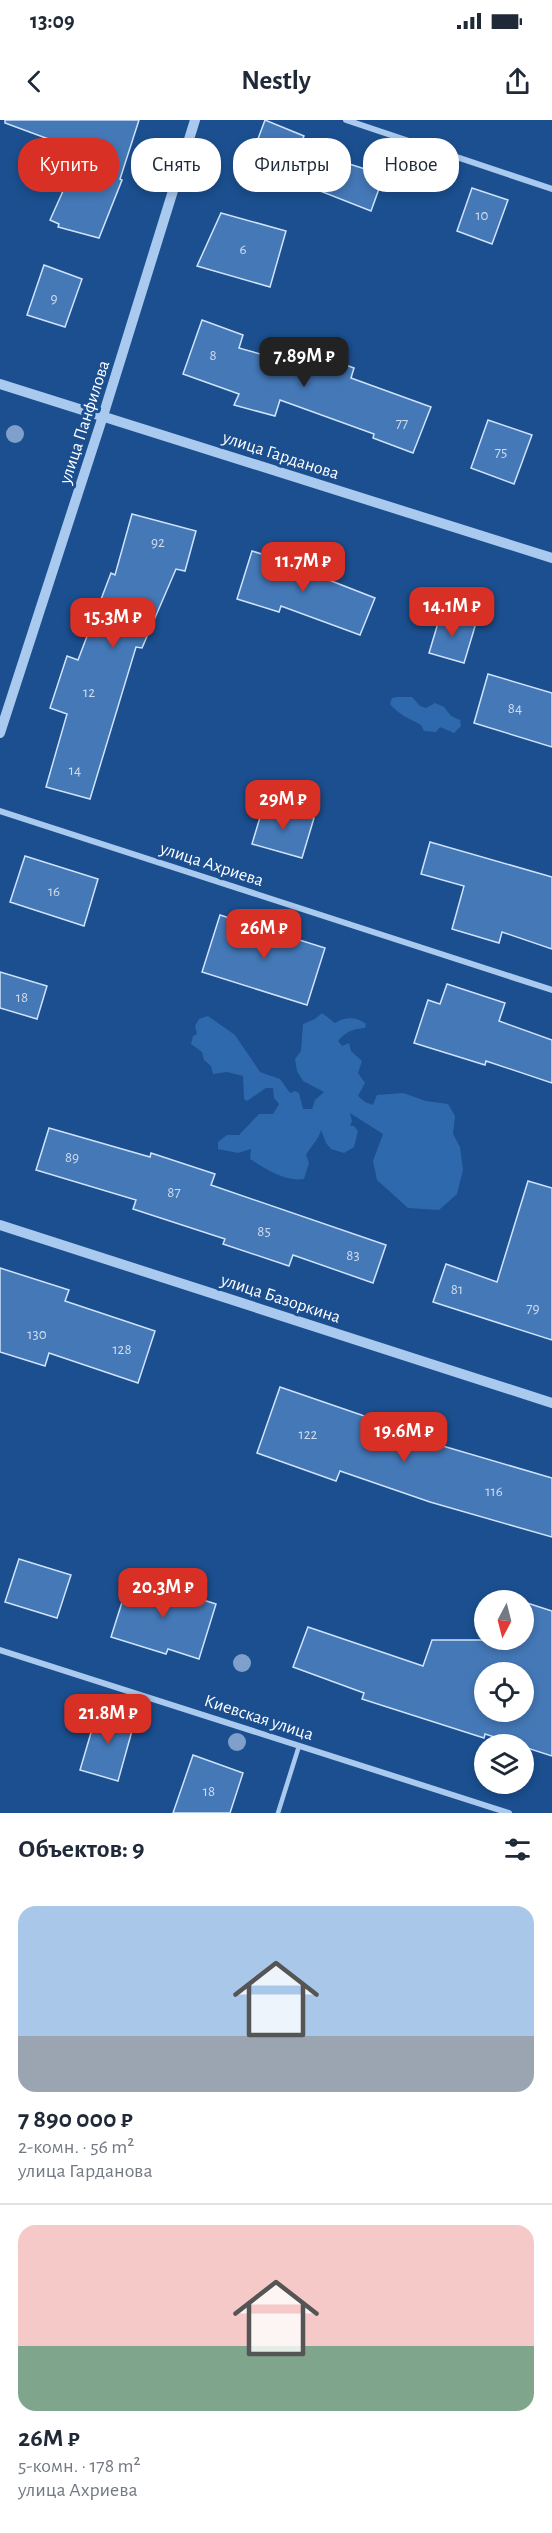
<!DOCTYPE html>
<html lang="ru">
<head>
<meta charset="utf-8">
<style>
	:root { --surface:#fff; --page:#f6f6f7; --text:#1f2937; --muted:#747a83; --line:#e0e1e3; --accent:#d93025 }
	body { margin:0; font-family:"Alegreya Sans",sans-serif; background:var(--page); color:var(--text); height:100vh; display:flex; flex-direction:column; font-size:22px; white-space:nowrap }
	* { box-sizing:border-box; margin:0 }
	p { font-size:20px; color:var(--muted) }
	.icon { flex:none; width:33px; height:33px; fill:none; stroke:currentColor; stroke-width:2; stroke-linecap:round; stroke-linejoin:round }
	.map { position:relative; height:1693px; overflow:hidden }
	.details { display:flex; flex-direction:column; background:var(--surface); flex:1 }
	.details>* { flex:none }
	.guide { position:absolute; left:18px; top:18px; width:516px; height:54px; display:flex; gap:12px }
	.needle { width:39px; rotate:187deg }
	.tools { position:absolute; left:474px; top:1470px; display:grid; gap:12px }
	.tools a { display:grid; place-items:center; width:60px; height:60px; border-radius:50%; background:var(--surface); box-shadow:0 3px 9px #0003; font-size:30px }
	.price { position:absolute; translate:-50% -51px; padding:0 14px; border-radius:12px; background:var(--accent); color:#fff; font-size:20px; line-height:39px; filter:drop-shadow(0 2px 3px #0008) }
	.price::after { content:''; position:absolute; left:50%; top:36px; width:18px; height:14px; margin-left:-9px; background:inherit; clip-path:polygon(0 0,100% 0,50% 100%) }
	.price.selected { background:#222; color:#fff }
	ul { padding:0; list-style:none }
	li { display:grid; align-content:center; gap:12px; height:318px; padding:0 18px }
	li+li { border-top:2px solid var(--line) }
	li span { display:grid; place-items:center; height:186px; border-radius:18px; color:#555 }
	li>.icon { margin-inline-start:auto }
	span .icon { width:108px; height:108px; fill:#fffc; stroke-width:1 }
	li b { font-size:26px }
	h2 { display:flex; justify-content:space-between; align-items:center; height:72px; padding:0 18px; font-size:26px }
	.chip { padding:0 21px; border-radius:24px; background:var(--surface); box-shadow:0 3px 9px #0003; font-size:21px; line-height:54px }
	.chip.selected { background:var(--accent); color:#fff }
	.status { display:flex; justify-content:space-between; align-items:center; height:42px; padding:0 30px; background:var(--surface); direction:ltr }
	.status svg { height:16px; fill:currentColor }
	header { display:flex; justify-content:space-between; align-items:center; height:78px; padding:0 18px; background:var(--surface); font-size:27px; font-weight:700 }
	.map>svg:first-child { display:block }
</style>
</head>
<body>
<div class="status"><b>13:09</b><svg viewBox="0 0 49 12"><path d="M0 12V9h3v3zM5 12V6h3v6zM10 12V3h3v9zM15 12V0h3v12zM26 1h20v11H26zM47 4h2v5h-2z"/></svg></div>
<header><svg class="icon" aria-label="back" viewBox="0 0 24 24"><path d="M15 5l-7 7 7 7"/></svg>Nestly<svg class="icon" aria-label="share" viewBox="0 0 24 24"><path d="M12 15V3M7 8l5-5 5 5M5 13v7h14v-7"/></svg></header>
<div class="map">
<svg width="552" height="1693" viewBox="0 0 552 1693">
	<rect width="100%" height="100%" fill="#1b4f8f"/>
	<g fill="#2e69ad">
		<path d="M 397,577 L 412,577 L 420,586 L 426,588 L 435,583 L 444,587 L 451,596 L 460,600 L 461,606 L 454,613 L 440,607 L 436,612 L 424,611 L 421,605 C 409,598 400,596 390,584 L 392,578 Z"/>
		<path d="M 322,893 L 335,903 C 344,897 357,896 366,904 L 365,908 C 352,909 347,911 338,921 L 342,926 L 349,923 L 351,931 L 362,941 L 358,953 L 365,963 L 358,976 L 365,982 L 373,985 L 377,975 L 403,973 L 426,981 L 448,984 L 455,996 L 453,1014 L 460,1027 L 463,1050 L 457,1074 L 439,1090 L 408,1088 L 377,1060 L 373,1041 L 383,1014 L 350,993 L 352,1001 L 350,1006 L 354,1006 L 358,1011 L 354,1027 L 344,1033 L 331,1029 L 326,1023 L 321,1010 C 319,1019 311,1026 306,1035 L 309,1043 L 304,1059 C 285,1062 266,1049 250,1039 L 251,1029 L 238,1033 L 218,1029 L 218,1022 L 227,1015 L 239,1015 L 259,994 L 273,994 L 279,984 L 274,978 L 273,968 L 266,968 L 247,981 L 244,979 L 243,956 L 227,952 L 213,954 L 211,946 L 204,940 L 202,932 L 191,924 L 193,916 L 197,914 L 195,906 L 199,899 L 208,896 L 235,915 L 260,952 L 280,959 L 290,973 L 295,971 L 299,973 L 303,989 L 312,989 L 315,980 L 324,972 L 303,961 L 297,951 L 295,939 L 301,931 L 303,904 L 315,899 Z"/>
	</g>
	<g fill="#4478b7" stroke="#cfe3fa" stroke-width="1.5" fill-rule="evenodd">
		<polygon points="5,0 139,0 120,59 122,60 99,118 58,107 59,104 50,100 81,31 5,3"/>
		<polygon points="265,0 304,16 299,28 384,55 371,91 249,43"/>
		<polygon points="472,68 508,80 492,124 457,111"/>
		<polygon points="221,93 286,111 270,167 197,146"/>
		<polygon points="44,145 82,159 65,207 27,195"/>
		<polygon points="202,200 243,215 239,228 311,248 316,234 354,248 351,258 431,287 413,333 373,318 374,314 280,280 275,296 234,285 239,274 183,254"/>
		<polygon points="488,300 532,315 514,364 471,348"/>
		<polygon points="132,394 196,411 185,451 176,449 142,528 136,527 90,679 46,667 67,594 50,588 67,536 78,540 111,453 115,455"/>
		<polygon points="252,431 294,444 293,446 375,478 360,515 281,486 279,492 237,479"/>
		<polygon points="441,493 476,503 464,543 429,533"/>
		<polygon points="488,554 552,573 552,627 474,603"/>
		<polygon points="264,684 314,698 302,738 252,724"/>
		<polygon points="430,722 552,757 552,829 502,812 499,823 452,809 464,766 421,754"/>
		<polygon points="25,736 98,759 84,806 10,782"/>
		<polygon points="220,795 325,828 307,885 202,852"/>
		<polygon points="0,852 47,866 37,899 0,888"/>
		<polygon points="447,864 505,883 499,901 552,920 552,963 486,941 485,945 414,923 428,880 440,884"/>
		<polygon points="49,1008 150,1037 151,1033 215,1054 211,1065 386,1125 373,1163 293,1135 289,1146 223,1124 225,1119 133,1089 136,1080 36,1050"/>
		<polygon points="528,1061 552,1068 552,1220 433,1182 446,1144 497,1162"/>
		<polygon points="0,1148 69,1170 65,1181 155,1211 138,1263 49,1233 45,1246 0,1232"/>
		<polygon points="280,1267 437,1321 436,1324 552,1358 552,1417 430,1382 340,1351 336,1361 257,1333"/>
		<polygon points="19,1439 71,1455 57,1498 5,1482"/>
		<polygon points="130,1457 216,1484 199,1539 168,1529 166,1534 111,1517"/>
		<path d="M 524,1482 L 552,1491 L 552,1636 L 524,1627 L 524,1624 L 516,1624 L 485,1614 L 484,1618 L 362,1579 L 364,1573 L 293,1547 L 308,1507 L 423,1546 L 432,1520 L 524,1520 ZM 484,1552 L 524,1552 L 524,1592 L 484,1592 Z"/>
		<polygon points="98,1589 135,1600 118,1661 80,1650"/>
		<polygon points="193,1635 243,1653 230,1693 173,1693"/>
	</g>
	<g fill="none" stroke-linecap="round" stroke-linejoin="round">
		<polyline stroke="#a9c9ee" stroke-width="4.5" points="278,1693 299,1626"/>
		<g stroke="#a9c9ee" stroke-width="6">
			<polyline points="346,0 552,69"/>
			<polyline points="0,691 552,870"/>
			<polyline points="0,1530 509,1693"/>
		</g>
		<g stroke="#a9c9ee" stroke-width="10">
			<polyline points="0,264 552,438"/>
			<polyline points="0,613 103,296 195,0"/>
			<polyline points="0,1105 552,1283"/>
		</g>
	</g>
	<g fill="#7ea0ca">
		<circle cx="15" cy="314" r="9"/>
		<circle cx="242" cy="1543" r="9"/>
		<circle cx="237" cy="1622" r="9"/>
	</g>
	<g text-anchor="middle" stroke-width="6" stroke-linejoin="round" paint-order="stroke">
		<g font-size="15" fill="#d0dded">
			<text x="482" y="100">10</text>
			<text x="243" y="134">6</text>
			<text x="54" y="183">9</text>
			<text x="213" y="240">8</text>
			<text x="402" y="308">77</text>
			<text x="501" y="337">75</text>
			<text x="158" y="427">92</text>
			<text x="89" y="577">12</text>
			<text x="515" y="593">84</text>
			<text x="75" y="655">14</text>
			<text x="54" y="776">16</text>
			<text x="22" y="882">18</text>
			<text x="72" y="1042">89</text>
			<text x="174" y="1077">87</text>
			<text x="264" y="1116">85</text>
			<text x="353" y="1140">83</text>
			<text x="457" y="1174">81</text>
			<text x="533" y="1193">79</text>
			<text x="37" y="1219">130</text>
			<text x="122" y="1234">128</text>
			<text x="308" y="1319">122</text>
			<text x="494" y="1376">116</text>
			<text x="209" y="1676">18</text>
		</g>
		<g font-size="18" fill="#fff" stroke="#1b4f8f">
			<text transform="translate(84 302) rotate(-72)" y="6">улица Панфилова</text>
			<text transform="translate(281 335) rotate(18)" y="6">улица Гарданова</text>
			<text transform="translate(212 744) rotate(18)" y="6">улица Ахриева</text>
			<text transform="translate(281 1178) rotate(18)" y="6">улица Базоркина</text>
			<text transform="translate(259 1597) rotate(18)" y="6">Киевская улица</text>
		</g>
	</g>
</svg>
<div class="tools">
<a><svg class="needle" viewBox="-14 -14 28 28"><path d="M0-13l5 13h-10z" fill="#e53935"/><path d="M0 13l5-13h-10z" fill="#747a83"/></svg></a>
<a><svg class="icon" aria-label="locate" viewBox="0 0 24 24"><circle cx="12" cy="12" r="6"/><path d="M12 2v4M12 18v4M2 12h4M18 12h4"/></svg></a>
<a><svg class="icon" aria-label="layers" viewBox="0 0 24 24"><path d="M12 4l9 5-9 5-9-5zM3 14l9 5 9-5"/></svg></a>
</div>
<b class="price selected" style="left:304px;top:268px">7.89M ₽</b>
<b class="price" style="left:303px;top:473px">11.7M ₽</b>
<b class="price" style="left:452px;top:518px">14.1M ₽</b>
<b class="price" style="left:113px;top:529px">15.3M ₽</b>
<b class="price" style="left:283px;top:711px">29M ₽</b>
<b class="price" style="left:264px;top:840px">26M ₽</b>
<b class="price" style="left:404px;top:1343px">19.6M ₽</b>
<b class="price" style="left:163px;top:1499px">20.3M ₽</b>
<b class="price" style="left:108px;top:1625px">21.8M ₽</b>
<div class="guide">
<a class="chip selected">Купить</a>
<a class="chip">Снять</a>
<a class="chip">Фильтры</a>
<a class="chip">Новое</a>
</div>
</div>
<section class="details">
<h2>Объектов: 9<svg class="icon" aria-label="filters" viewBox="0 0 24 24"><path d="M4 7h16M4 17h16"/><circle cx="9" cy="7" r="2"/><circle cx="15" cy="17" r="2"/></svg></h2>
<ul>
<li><span style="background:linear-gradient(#a9c7e8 70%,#9aa5b1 0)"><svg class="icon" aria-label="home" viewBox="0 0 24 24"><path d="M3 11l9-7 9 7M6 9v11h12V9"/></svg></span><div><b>7 890 000 ₽</b><p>2-комн. · 56 m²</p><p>улица Гарданова</p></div></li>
<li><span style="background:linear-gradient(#f6c9c9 65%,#7fa58c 0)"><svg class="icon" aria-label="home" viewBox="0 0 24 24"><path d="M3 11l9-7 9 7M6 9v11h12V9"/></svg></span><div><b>26M ₽</b><p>5-комн. · 178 m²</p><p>улица Ахриева</p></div></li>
</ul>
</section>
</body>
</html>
